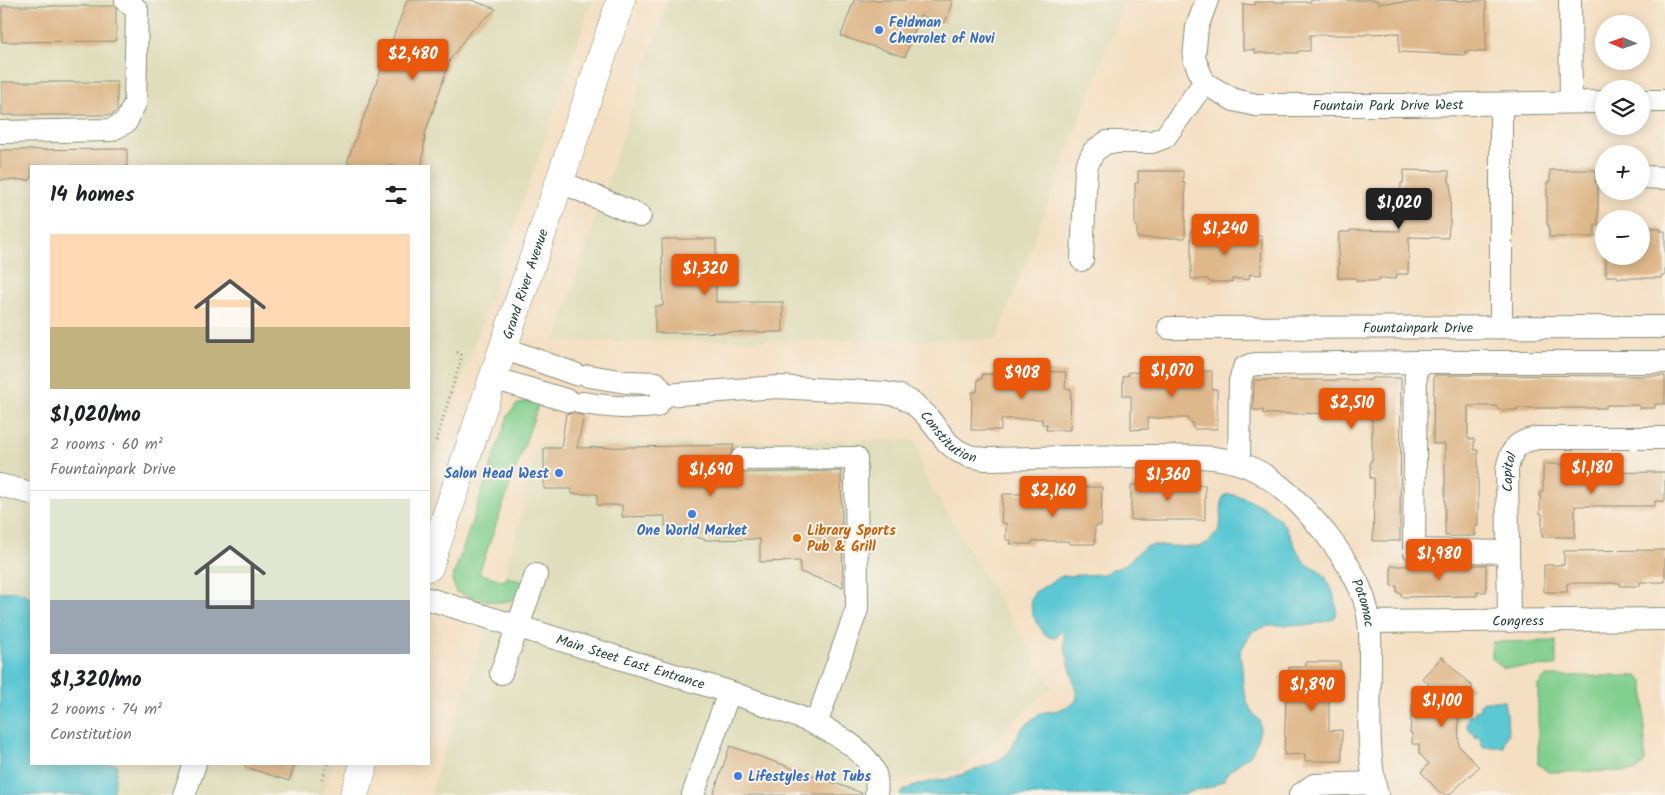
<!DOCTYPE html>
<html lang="en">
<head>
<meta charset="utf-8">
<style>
	:root { --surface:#fff; --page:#f6f6f6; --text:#202124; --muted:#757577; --line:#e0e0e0; --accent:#ea580c }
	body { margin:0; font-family:Kalam,sans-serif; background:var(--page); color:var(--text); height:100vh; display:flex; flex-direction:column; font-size:19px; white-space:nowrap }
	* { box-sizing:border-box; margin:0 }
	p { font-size:16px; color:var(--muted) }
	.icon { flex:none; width:28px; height:28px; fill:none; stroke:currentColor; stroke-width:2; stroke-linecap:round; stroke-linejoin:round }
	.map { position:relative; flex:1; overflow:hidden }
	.panel { position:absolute; left:30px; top:165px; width:400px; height:600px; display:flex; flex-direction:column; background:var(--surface); border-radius:0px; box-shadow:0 2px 12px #0003 }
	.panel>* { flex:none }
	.needle { width:32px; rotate:272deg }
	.fabs { position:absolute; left:1595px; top:15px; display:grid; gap:10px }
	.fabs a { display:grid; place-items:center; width:55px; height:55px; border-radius:50%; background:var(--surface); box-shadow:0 2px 12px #0003; font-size:25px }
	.price { position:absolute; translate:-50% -42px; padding:0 11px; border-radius:5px; background:var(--accent); color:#fff; font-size:16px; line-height:32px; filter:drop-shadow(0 1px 2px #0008) }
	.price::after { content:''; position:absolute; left:50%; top:30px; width:15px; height:11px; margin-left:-8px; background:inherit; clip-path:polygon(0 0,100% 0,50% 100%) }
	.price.current { background:#222; color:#fff }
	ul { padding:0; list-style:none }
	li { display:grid; align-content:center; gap:10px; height:265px; padding:0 20px }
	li+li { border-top:1px solid var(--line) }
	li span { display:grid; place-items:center; height:155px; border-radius:0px; color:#555 }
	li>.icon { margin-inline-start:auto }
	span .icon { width:90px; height:90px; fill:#fffc; stroke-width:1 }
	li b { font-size:21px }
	h2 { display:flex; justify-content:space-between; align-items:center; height:60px; padding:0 20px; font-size:21px }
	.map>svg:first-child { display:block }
</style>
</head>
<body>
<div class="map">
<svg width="1665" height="795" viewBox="0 0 1665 795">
	<rect width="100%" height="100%" fill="#f7f3e8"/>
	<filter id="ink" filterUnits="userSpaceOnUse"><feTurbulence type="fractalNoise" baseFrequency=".02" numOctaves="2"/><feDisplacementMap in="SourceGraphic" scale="10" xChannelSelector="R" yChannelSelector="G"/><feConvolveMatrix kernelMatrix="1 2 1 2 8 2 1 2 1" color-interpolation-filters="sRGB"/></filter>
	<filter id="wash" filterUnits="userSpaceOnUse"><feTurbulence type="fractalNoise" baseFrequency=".0096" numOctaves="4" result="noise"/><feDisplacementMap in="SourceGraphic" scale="20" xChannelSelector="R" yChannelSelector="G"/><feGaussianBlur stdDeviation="1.12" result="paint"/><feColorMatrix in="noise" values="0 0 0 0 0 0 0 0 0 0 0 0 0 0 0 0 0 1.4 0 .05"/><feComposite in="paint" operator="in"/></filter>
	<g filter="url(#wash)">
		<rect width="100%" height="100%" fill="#f4dfc2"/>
		<g fill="#dfddbb">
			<polygon points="0,0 592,0 429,477 429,166 31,166 31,764 333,764 323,795 0,795"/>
			<polygon points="668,0 1125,0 996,340 555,341"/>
			<polygon points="916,440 924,475 1052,687 961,770 894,782 890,795 430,795 493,605 504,605 517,600 525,583 505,576 538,444"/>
		</g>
		<g fill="#81cf8f" stroke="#508662">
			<path d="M 528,401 L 538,402 L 537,409 L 479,573 L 504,581 L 507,577 L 523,582 C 520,616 475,598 456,592 L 452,580 L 508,416 L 516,405 Z"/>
			<polygon points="1556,641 1556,666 1503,668 1492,658 1492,642"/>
			<polygon points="1546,676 1638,676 1644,683 1645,761 1637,771 1548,772 1538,764 1538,685"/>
		</g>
		<g fill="#5cc8d4" stroke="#3e8284">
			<path d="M 1229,494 C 1247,496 1278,513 1287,529 C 1293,540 1297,554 1306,563 C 1310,568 1318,568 1322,573 C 1331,582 1338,604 1336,616 L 1331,620 L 1311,625 L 1271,625 L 1255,630 L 1252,632 L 1241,650 L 1240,655 L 1242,666 L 1243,687 L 1247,701 L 1251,711 L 1260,721 L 1260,730 L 1256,744 L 1251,754 L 1227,773 L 1224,780 L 1211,787 L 1189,792 L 1184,795 L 900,795 L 903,791 L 917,785 L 938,780 L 949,779 L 994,763 L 1009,753 L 1021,729 L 1040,713 L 1059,710 L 1072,704 L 1076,701 L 1077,695 L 1064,644 L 1064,632 L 1061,632 L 1056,637 L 1049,637 L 1044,634 L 1032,614 L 1031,599 L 1035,592 L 1062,576 L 1104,574 L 1112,569 L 1119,568 L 1126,564 L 1144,547 L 1153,545 L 1189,547 L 1199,547 L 1210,541 L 1220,529 L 1222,499 L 1225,495 Z"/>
			<polygon points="18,591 31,597 31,764 117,764 113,795 0,795 0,592"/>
			<path d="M 1484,701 L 1504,701 L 1506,712 L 1507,714 L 1508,733 L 1504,741 L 1504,747 L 1484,747 L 1481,744 L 1481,738 L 1475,737 L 1475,734 C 1468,732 1466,727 1467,720 L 1470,715 L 1475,714 L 1475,710 L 1480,710 L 1480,704 Z"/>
		</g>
		<g id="blocks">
			<g fill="#deb78a">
				<polygon points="407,0 471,0 496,9 468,34 450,60 425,134 422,166 357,166 347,162"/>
				<polygon points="854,0 953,0 945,23 920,15 905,57 841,36"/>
				<polygon points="1311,0 1377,0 1377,3 1420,2 1420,0 1486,1 1486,52 1465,51 1465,55 1399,52 1399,33 1366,34 1366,35 1310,35 1310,51 1298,51 1298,53 1255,53 1255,50 1243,50 1243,4 1255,5 1255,2 1311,2"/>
				<polygon points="2,6 115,6 116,8 116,41 2,42"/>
				<polygon points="2,82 117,82 117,110 112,115 2,115"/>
				<polygon points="127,149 127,166 31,166 31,180 0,180 0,150"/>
				<polygon points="1404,170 1449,171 1449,183 1451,183 1450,226 1449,226 1448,238 1409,237 1408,274 1397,274 1396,279 1379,278 1379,281 1356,281 1356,278 1338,278 1339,232 1350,232 1350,230 1400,231 1401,183 1403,183"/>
				<polygon points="1550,170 1596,170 1595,182 1598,182 1598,225 1595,225 1595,237 1549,237 1549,225 1547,225 1547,182 1550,182"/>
				<polygon points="1138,171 1183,171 1183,183 1185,183 1185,238 1137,238 1137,226 1135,226 1135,183 1138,183"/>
				<polygon points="1641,228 1660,228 1660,231 1665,231 1665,276 1661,276 1661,278 1618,278 1617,276 1606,276 1606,256 1641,256"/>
				<polygon points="1191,230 1250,232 1250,236 1262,236 1261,275 1250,274 1249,279 1232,279 1232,282 1209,282 1208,279 1191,279"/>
				<polygon points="662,239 716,239 716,302 783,302 783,332 655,333 655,306 663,306"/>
				<polygon points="1031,371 1066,372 1065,389 1071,389 1070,430 1046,430 1047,424 1042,424 1042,419 1001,419 1001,430 971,430 972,392 977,392 978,379 982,379 982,374 1031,375"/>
				<polygon points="1185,371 1212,371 1212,389 1217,389 1217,429 1193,429 1192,422 1189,422 1188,418 1148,418 1148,429 1131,430 1131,396 1123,396 1123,376 1128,376 1128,372 1185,374"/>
				<polygon points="1434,375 1665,376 1665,404 1655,404 1655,408 1639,408 1639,405 1606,405 1606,408 1517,408 1517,410 1498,410 1497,406 1468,406 1468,439 1474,439 1474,450 1478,450 1478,526 1475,526 1475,536 1445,536 1445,444 1433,444"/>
				<polygon points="1371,378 1401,378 1400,541 1373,541 1374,495 1374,478 1370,478 1370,461 1372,461 1372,413 1263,414 1263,410 1253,410 1254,380 1371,380"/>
				<polygon points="573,413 584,416 577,448 734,445 729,460 730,465 734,469 734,473 841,471 843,587 800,572 800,561 760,562 760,539 706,540 682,532 682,526 665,526 665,516 622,517 622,505 597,505 597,494 572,494 572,489 544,489 544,448 561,448 566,414"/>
				<polygon points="1543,464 1568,464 1568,473 1665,472 1665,501 1655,501 1655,506 1575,506 1575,537 1542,537 1542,514 1540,514 1540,492 1543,492"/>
				<rect x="1131" y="485" width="74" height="35"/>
				<polygon points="1070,487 1102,487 1101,526 1095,526 1095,544 1069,544 1069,541 1032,541 1032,544 1010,544 1011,540 1006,540 1006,523 1001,523 1003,494 1030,494 1030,504 1070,504"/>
				<polygon points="1665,550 1665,582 1640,582 1640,586 1620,586 1620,583 1567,583 1567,592 1544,592 1544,565 1564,565 1564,551"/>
				<polygon points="1486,565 1486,592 1477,592 1477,596 1401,597 1401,593 1397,593 1397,586 1391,586 1391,566"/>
				<polygon points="1442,657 1473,687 1458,703 1459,746 1479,767 1449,795 1442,795 1421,772 1429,764 1419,753 1419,744 1412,744 1412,733 1410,733 1412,704 1418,704 1418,695 1429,684 1422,678"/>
				<polygon points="1306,662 1340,662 1341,685 1334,685 1334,689 1329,689 1329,731 1342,730 1342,761 1305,761 1305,754 1284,755 1286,693 1284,693 1284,674 1289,674 1289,667 1306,667"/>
				<polygon points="730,746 862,793 861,795 713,795"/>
				<polygon points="246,764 295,764 289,781 245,767"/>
			</g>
		</g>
	</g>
	<g filter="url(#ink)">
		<use href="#blocks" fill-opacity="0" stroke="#8a8e7b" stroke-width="1"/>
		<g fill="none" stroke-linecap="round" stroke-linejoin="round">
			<g stroke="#8a8e7b" stroke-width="24">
				<g id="minor">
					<path id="s1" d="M 1207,0 L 1197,27 L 1194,58 L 1204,83 L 1234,100 L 1256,105 L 1405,105 L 1604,102"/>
					<polyline points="1570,0 1571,102"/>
					<polyline points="1641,101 1665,101"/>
					<polyline points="0,132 111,130 126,122 135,103 137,10 126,0"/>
					<polyline points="1641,177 1665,178"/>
					<polyline points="559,181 640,216"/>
					<polyline points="1082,260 1086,167 1094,151 1107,142 1152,142 1165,137 1204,83"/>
					<polyline points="1501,327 1501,104"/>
					<path id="s2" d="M 1169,328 L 1665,327"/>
					<polyline points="503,348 575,374"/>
					<polyline points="589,376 626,382 656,383 665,395"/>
					<polyline points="493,378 569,401"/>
					<path id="s3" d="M 583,403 C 608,407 631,409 656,406 L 665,395 L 777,387 L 885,393 L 900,396 L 913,403 L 926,415 L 948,443 L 958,451 L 969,456 L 985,459 C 1041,458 1097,456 1152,456 C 1185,457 1218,454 1249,467 C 1281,481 1304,508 1326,534 C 1346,560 1365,588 1369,621 C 1371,633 1370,647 1370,659 C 1370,704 1366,751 1377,795"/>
					<polyline points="742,459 856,458 857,609 816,724"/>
					<polyline points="1239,463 1240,381 1244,368 1250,365 1258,364 1416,362"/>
					<polyline points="0,485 31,493"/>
					<polyline points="1508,552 1414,550 1416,362 1665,362"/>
					<path id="s4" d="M 429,599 L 729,692 L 693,795"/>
					<path id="s5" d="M 1509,621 L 1507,469 C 1511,449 1517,441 1538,438 L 1665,438"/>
					<path id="s6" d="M 1369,622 L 1665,619"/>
					<polyline points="501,673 536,575"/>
					<path d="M 729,692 C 770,707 851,728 873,769 C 877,776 877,787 876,795"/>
					<polyline points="184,795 195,764"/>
					<polyline points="1300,795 1314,785 1374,783"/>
				</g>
			</g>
			<g stroke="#8a8e7b" stroke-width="29">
				<g id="major">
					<path id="s7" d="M 429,567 L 621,0"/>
					<polyline points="354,795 364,764"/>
				</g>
			</g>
			<g stroke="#8a8e7b" stroke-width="3" stroke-dasharray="1 4" stroke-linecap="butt">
				<polyline points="436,441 462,356 461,353 455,352"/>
				<polyline points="322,779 328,764"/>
			</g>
			<use href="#minor" stroke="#fff" stroke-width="22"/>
			<use href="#major" stroke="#fff" stroke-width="28"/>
		</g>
	</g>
	<g fill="#3f7fe0" stroke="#f7f3e8" stroke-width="2">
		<circle cx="879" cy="30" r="5"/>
		<circle cx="559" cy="473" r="5"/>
		<circle cx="692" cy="514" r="5"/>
		<circle cx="738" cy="776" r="5"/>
	</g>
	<circle fill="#e8710a" stroke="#f7f3e8" stroke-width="2" cx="797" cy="538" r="5"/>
	<g text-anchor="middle" stroke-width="4" stroke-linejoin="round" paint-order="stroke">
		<g font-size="14" font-weight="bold" fill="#366cbe" stroke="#f7f3e8" text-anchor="start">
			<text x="889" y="27">Feldman<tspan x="889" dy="16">Chevrolet of Novi</tspan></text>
			<text x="549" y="478" text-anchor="end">Salon Head West</text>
			<text x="692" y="535" text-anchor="middle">One World Market</text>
			<text x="748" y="781">Lifestyles Hot Tubs</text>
		</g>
		<g font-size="14" fill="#1f3d34" stroke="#f7f3e8">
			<text dy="5" stroke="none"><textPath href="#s1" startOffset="276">Fountain Park Drive West</textPath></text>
			<text dy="5" stroke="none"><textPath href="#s7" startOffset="299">Grand River Avenue</textPath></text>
			<text dy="5" stroke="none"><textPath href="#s2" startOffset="249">Fountainpark Drive</textPath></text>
			<text dy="5" stroke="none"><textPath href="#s3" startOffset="388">Constitution</textPath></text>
			<text dy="5" stroke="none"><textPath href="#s5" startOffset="149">Capitol</textPath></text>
			<text dy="5" stroke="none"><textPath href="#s3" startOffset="880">Potomac</textPath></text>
			<text dy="5" stroke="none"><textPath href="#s6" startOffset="149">Congress</textPath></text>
			<text dy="5" stroke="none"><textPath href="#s4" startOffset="211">Main Steet East Entrance</textPath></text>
		</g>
		<g font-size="14" font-weight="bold" fill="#c56008" stroke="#f7f3e8" text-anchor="start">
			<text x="807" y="535">Library Sports<tspan x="807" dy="16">Pub &amp; Grill</tspan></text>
		</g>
	</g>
</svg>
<div class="fabs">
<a><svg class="needle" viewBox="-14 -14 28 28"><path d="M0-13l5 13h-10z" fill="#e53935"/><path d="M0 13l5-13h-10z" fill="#757577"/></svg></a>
<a><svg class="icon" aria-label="layers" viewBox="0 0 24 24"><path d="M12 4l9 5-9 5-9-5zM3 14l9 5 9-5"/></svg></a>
<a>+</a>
<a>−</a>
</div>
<b class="price" style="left:413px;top:81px">$2,480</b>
<b class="price current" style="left:1399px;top:230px">$1,020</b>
<b class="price" style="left:1225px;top:256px">$1,240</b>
<b class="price" style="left:705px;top:296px">$1,320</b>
<b class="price" style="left:1172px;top:398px">$1,070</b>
<b class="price" style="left:1022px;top:400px">$908</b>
<b class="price" style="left:1352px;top:430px">$2,510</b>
<b class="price" style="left:1592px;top:495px">$1,180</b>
<b class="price" style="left:711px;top:497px">$1,690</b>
<b class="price" style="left:1168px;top:502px">$1,360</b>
<b class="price" style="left:1053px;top:518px">$2,160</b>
<b class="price" style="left:1439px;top:581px">$1,980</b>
<b class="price" style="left:1312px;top:712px">$1,890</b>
<b class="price" style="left:1442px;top:728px">$1,100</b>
<section class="panel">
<h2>14 homes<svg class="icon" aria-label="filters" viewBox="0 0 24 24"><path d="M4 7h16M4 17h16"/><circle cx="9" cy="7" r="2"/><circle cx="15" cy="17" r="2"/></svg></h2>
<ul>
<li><span style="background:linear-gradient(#ffd9b3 60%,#c2b280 0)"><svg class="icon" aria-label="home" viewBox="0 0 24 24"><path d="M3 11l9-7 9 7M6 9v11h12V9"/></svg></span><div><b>$1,020/mo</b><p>2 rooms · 60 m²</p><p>Fountainpark Drive</p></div></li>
<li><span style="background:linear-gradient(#dfe7d0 65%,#9aa5b1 0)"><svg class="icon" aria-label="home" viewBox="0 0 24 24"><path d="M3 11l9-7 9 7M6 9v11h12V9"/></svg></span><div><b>$1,320/mo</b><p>2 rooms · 74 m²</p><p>Constitution</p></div></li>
</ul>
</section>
</div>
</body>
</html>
